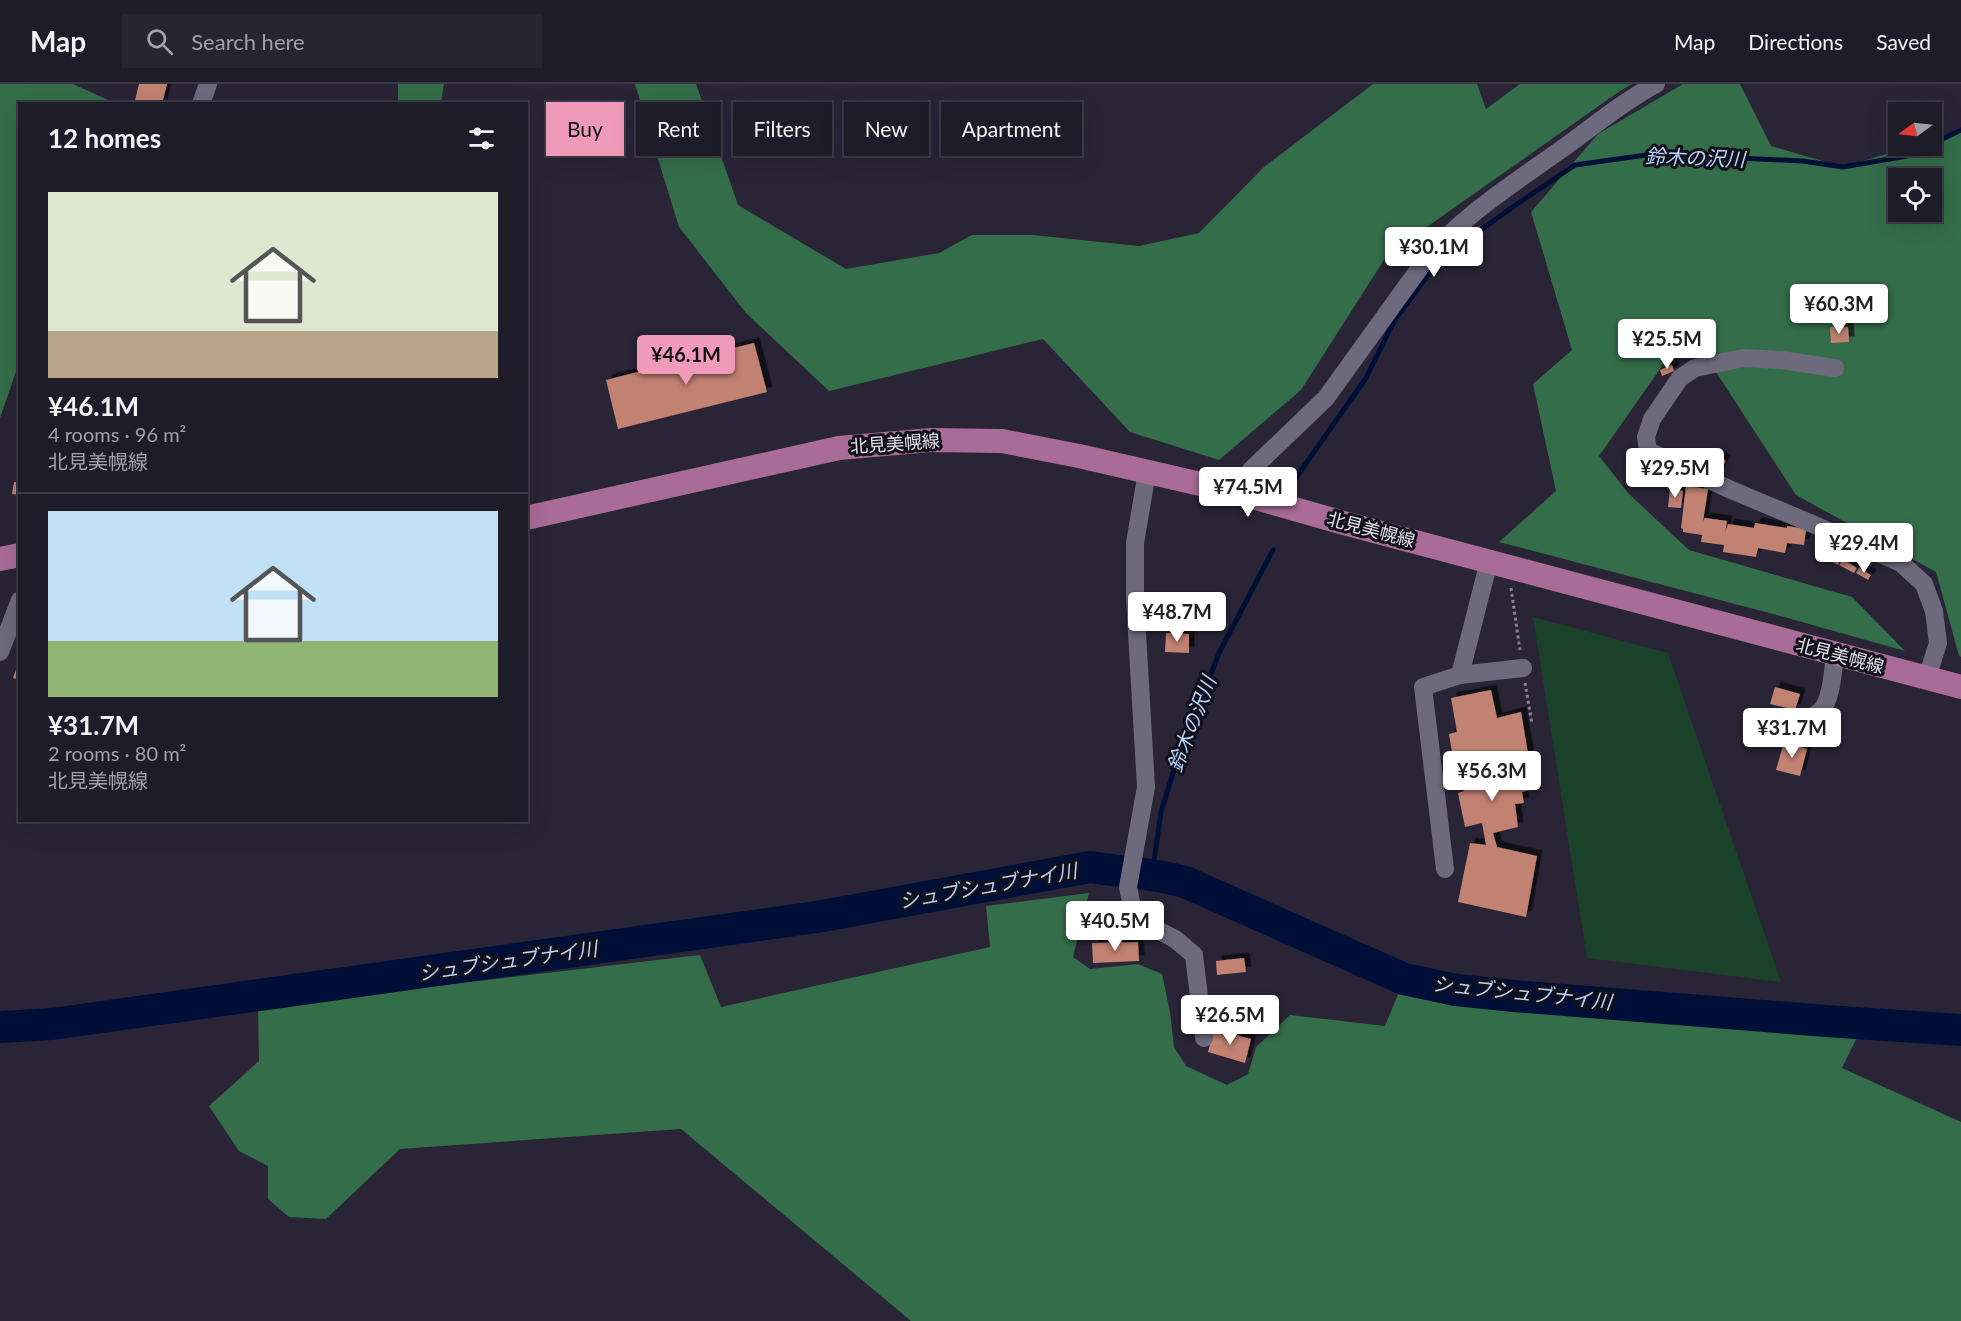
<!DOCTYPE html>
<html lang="en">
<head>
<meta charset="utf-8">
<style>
	:root { --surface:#1f1c29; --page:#272531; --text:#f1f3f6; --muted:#a1a1a8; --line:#3c3a46; --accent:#ef9ab8 }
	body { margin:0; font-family:Lato,"Noto Sans JP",sans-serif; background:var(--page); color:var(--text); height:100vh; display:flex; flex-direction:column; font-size:22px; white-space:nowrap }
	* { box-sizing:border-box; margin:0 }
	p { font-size:20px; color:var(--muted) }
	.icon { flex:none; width:33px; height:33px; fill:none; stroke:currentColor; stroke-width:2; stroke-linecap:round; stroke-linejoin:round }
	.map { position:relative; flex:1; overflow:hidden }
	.drawer { position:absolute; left:18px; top:18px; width:510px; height:720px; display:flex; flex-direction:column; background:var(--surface); border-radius:0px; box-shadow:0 6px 24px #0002,0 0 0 2px var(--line) }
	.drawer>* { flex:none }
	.banner { position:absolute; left:546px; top:18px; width:570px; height:54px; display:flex; gap:12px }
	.needle { width:39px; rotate:255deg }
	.tools { position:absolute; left:1888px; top:18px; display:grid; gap:12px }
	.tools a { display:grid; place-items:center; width:54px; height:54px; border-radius:0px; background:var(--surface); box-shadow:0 6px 24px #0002,0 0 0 2px var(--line); font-size:30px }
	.price { position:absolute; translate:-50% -51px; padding:0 14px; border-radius:6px; background:#fff; color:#222; font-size:20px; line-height:39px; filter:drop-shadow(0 2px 3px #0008) }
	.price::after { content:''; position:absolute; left:50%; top:36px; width:18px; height:14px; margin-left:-9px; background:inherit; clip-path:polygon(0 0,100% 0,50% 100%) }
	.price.current { background:var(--accent); color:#111 }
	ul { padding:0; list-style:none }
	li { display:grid; align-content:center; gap:12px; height:318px; padding:0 30px }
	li+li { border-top:2px solid var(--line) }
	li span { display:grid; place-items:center; height:186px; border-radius:0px; color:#555 }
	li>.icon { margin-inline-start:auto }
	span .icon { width:108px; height:108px; fill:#fffc; stroke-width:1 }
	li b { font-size:26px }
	h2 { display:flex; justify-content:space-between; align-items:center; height:72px; padding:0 30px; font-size:26px }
	.chip { padding:0 21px; border-radius:0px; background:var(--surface); box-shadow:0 6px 24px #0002,0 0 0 2px var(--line); font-size:21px; line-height:54px }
	.chip.current { background:var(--accent); color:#111 }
	header { display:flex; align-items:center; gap:36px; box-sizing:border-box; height:84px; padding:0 30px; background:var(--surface); border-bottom:2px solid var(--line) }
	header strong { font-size:28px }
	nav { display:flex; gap:33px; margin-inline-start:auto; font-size:21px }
	.search { width:420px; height:54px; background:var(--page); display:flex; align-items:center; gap:15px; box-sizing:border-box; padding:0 21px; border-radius:0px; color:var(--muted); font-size:22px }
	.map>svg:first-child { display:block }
</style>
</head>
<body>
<header>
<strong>Map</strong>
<div class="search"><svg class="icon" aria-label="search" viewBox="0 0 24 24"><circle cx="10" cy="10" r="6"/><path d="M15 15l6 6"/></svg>Search here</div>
<nav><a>Map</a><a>Directions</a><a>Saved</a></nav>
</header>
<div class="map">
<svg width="1961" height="1237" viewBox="0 0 1961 1237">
	<defs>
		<filter id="shadow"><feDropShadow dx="5.5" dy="-5.5" stdDeviation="0" flood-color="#0009"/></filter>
	</defs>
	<rect width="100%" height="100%" fill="#292537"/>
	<polygon fill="#1a4129" points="1533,533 1668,569 1781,898 1587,874"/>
	<g fill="#346d49" fill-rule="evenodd">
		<polygon points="0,0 73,0 115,19 20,20 19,279 0,334"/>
		<polygon points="398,0 444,0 441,19 398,19"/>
		<polygon points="635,0 696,0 738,121 846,185 939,169 972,151 1033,151 1139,162 1199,149 1264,83 1373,0 1477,0 1486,25 1520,0 1632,0 1620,7 1387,171 1301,306 1219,376 1130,348 1043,255 829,307 746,229 679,143"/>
		<path d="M 1683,0 L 1740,0 L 1771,62 L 1843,83 L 1913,62 L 1932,62 L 1932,55 L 1961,46 L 1961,573 L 1959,572 L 1936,488 L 1796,411 L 1688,245 L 1599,372 L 1629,410 L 1689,466 L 1852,513 L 1905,567 L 1777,531 L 1499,458 L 1556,407 L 1533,300 L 1572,266 L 1531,128 L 1598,50 ZM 1899,94 L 1932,94 L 1932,128 L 1899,128 Z"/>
		<polygon points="1089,809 1073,873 1090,885 1138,880 1162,890 1170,928 1174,963 1186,982 1227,1001 1248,990 1256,963 1290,931 1385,942 1399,908 1447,893 1869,929 1842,984 1961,1038 1961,1237 911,1237 681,1045 400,1065 326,1135 289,1133 268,1115 268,1082 239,1067 209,1022 259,977 258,923 700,871 721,923 990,863 986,822"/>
	</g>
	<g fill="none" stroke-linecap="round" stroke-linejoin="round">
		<g stroke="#000f37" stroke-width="5">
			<polyline points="1932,60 1961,46"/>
			<polyline points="1288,405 1366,294 1394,237 1439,176 1517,120 1575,81 1653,70 1803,77 1843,83 1907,72 1928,62"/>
			<polyline points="1152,790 1161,728 1174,686 1219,569 1273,466"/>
		</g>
		<path stroke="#000f37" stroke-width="32" d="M 0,943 L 52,940 L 817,833 L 1090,783 C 1122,788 1154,789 1185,798 L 1404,895 L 1456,906 L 1514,912 L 1826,937 L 1961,946"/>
	</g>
	<g fill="#c28272" filter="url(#shadow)">
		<polygon points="139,0 167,0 162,20 134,20"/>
		<polygon points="1830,243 1848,243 1849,258 1831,259"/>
		<polygon points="754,259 767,308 618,345 606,296"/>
		<polygon points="1672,281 1674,287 1662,292 1660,286"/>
		<polygon points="1716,370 1726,377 1718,389 1708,382"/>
		<polygon points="14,398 20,398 20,411 12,410"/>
		<polygon points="1686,402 1708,405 1703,437 1705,434 1727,437 1725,449 1728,440 1754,444 1755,439 1787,444 1787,442 1806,445 1804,461 1787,459 1785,469 1758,464 1756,473 1723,468 1724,461 1701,458 1702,451 1683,448 1683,445 1681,444"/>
		<polygon points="1670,405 1683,407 1681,424 1668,423"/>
		<polygon points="1824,466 1840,476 1838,481 1821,472"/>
		<polygon points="1843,475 1857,484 1854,489 1839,481"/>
		<polygon points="1859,484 1871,491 1868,496 1856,489"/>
		<polygon points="1166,549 1189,550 1189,569 1165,568"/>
		<polygon points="19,577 20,577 20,596 13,594"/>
		<polygon points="1775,603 1800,610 1795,626 1770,620"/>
		<polygon points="1491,606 1497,634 1521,628 1534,705 1522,708 1524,719 1515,720 1518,743 1493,749 1497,763 1537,772 1526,833 1458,818 1470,759 1486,761 1482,739 1465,743 1458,709 1464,707 1459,680 1454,680 1449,650 1457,648 1451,614"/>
		<polygon points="1784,658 1807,665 1800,692 1776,686"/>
		<polygon points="1138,858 1139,877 1093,879 1092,859"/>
		<polygon points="1244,874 1246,888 1217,891 1216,877"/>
		<polygon points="1214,945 1251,955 1245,979 1208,968"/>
	</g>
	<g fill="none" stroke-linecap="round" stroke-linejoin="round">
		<g stroke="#878493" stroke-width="3" stroke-dasharray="3 3" stroke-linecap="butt">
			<polyline points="1511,504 1520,566"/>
			<polyline points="1525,599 1532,640"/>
		</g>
		<g stroke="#6e6a7e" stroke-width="18">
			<polyline points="201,20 208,0"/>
			<polyline points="1835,284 1781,276 1743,274 1695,284 1680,294 1652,335 1646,353 1648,367 1729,405 1810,439 1901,479 1924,500 1934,527 1938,559 1927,594"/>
			<polyline points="1147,388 1135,459 1135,515 1146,703 1128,803 1132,823 1150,842 1175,855 1194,871 1204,954"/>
			<path d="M 1235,408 L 1251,386 L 1326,314 L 1424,178 C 1463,130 1516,98 1566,62 C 1595,41 1624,17 1656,0"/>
			<polyline points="0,568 20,516"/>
			<polyline points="1460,591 1523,584"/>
			<path d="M 1777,646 C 1789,642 1817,634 1824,623 C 1832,608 1833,587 1835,570"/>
			<polyline points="1445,785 1423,603 1460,591 1489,477"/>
		</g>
		<g stroke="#a96b97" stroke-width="24">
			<polyline points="526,434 839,364 931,356 1002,357 1079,372 1235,408 1340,438 1961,603"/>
			<polyline points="0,475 20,471"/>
		</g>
	</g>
	<g text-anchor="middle" stroke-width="6" stroke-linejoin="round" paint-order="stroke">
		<g font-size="18" fill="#e4e2ee" stroke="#121018">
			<text transform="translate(895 360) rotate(-4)" y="6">北見美幌線</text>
			<text transform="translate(1371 446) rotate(15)" y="6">北見美幌線</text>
			<text transform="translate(1840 572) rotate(15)" y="6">北見美幌線</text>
		</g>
		<g font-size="20" font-style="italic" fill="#b6d2fd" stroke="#121018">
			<text transform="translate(1695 74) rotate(2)" y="7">鈴木の沢川</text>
			<text transform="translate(1192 640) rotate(-69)" y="7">鈴木の沢川</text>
			<text transform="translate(988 802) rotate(-10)" y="7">シュブシュブナイ川</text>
			<text transform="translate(508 877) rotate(-8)" y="7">シュブシュブナイ川</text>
			<text transform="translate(1522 909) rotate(6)" y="7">シュブシュブナイ川</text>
		</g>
	</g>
</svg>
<div class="tools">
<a><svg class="needle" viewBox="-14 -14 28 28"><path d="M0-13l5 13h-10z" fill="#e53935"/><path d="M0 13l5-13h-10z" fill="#a1a1a8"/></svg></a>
<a><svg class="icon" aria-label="locate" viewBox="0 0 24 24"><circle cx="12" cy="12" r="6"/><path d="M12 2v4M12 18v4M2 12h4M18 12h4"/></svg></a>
</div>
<b class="price" style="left:1434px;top:194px">¥30.1M</b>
<b class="price" style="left:1839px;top:251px">¥60.3M</b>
<b class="price" style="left:1667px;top:286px">¥25.5M</b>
<b class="price current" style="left:686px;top:302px">¥46.1M</b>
<b class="price" style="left:1675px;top:415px">¥29.5M</b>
<b class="price" style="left:1248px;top:434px">¥74.5M</b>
<b class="price" style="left:1864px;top:490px">¥29.4M</b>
<b class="price" style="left:1177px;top:559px">¥48.7M</b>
<b class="price" style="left:1792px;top:675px">¥31.7M</b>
<b class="price" style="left:1492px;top:718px">¥56.3M</b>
<b class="price" style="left:1115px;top:868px">¥40.5M</b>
<b class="price" style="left:1230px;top:962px">¥26.5M</b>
<div class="banner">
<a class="chip current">Buy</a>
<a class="chip">Rent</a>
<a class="chip">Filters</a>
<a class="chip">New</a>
<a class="chip">Apartment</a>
</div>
<section class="drawer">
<h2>12 homes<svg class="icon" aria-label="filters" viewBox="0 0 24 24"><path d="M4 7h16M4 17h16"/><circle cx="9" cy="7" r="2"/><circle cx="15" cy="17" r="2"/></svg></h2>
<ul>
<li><span style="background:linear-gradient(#dfe7d0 75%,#b9a48a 0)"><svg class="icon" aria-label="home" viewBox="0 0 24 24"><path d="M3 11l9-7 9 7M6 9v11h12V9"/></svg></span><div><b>¥46.1M</b><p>4 rooms · 96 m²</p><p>北見美幌線</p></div></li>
<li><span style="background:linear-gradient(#bfe0f5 70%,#8fb573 0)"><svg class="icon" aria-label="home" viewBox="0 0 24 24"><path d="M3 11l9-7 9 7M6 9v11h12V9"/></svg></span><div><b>¥31.7M</b><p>2 rooms · 80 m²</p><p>北見美幌線</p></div></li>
</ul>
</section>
</div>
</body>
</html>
